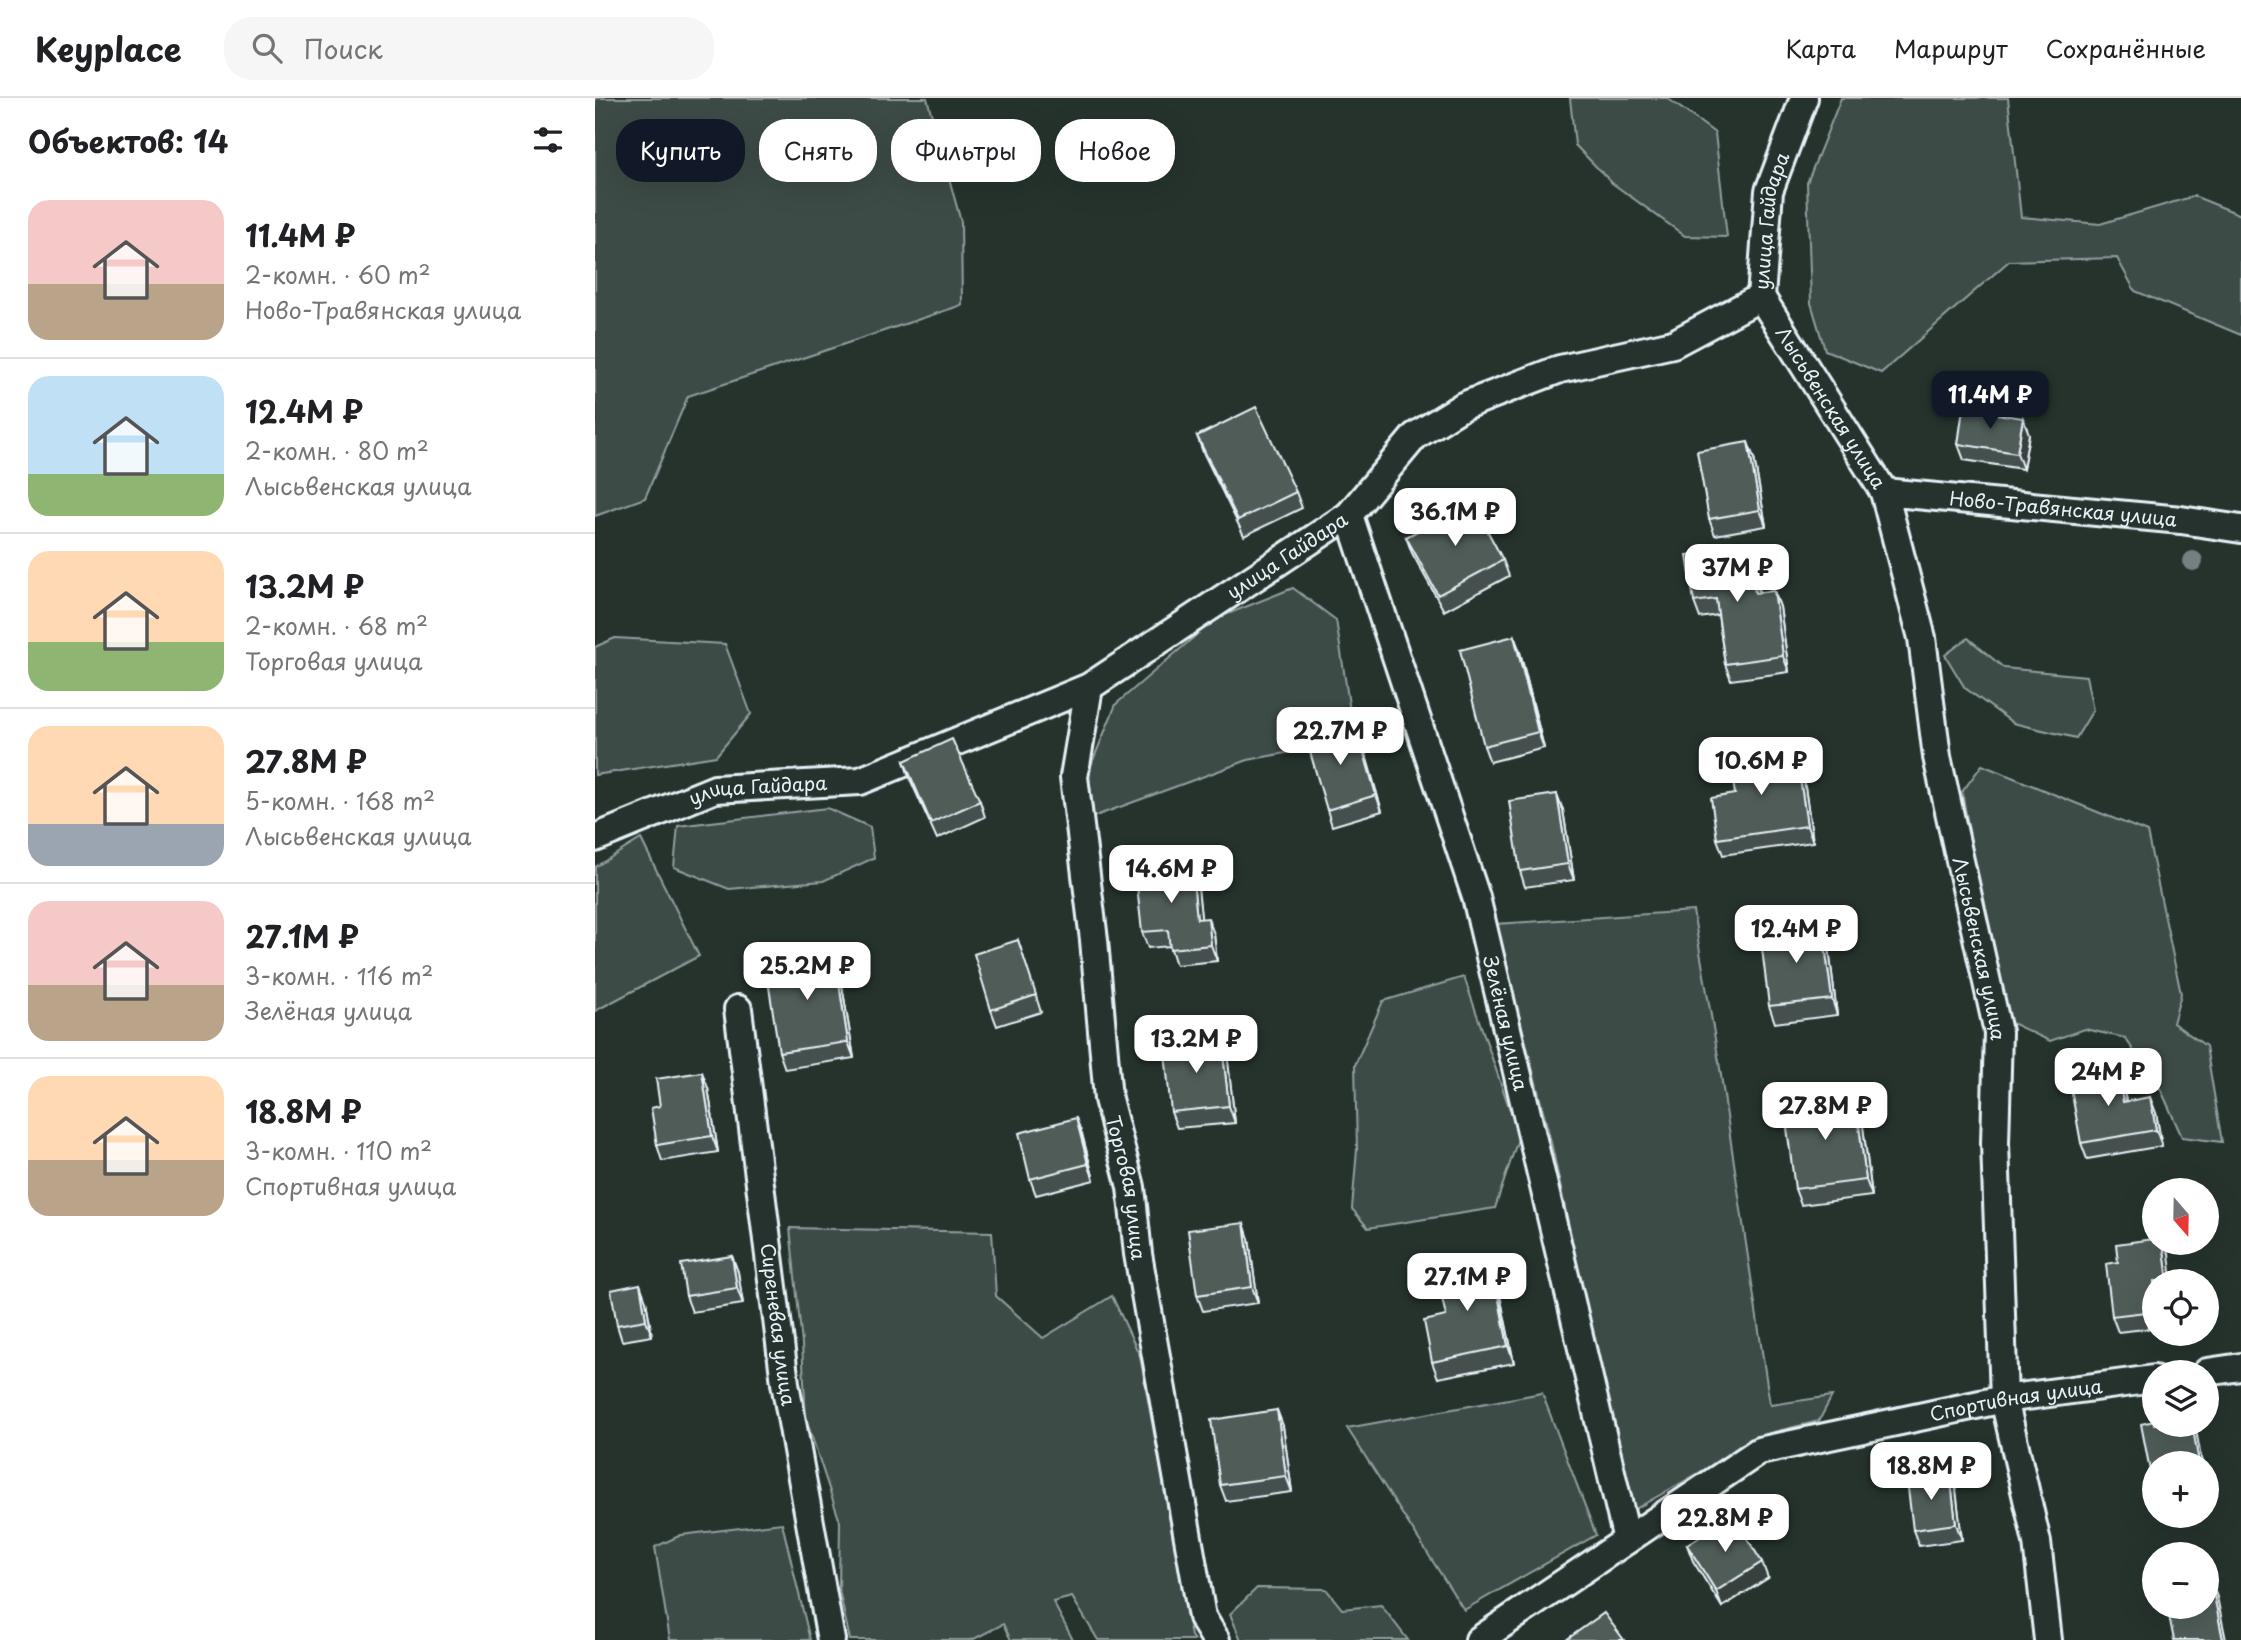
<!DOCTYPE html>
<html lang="ru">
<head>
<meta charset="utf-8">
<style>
	:root { --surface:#fff; --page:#f6f6f6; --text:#202124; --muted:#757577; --line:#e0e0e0; --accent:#111827 }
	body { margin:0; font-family:"Playpen Sans",sans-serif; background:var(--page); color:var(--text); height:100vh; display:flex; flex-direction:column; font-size:26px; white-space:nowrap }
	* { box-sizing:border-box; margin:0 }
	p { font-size:23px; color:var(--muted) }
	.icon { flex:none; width:38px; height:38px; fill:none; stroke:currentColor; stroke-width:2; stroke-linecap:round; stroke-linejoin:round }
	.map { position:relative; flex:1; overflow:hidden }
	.panel { display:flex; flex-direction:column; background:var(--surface); width:595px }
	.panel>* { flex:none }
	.hud { position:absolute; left:21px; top:21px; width:665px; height:63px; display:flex; gap:14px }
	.needle { width:46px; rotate:160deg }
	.buttons { position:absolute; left:1547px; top:1080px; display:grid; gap:14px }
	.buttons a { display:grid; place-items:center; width:77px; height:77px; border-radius:50%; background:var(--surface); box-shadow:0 7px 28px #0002; font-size:35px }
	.price { position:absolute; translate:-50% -60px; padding:0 16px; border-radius:14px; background:#fff; color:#222; font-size:23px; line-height:46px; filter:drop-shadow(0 2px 4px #0008) }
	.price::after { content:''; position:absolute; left:50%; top:42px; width:21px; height:16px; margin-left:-10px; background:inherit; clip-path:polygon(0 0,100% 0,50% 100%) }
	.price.selected { background:var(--accent); color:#fff }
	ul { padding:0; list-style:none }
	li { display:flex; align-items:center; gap:21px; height:175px; padding:0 28px }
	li+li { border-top:2px solid var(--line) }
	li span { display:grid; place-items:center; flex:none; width:196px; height:140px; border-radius:21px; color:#555 }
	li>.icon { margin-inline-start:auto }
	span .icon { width:84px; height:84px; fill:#fffc; stroke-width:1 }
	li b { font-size:30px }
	h2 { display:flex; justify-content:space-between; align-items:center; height:84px; padding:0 28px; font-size:30px }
	.pill { padding:0 24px; border-radius:28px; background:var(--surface); box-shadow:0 7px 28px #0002; font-size:24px; line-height:63px }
	.pill.selected { background:var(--accent); color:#fff }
	header { display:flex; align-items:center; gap:42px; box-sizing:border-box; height:98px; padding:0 35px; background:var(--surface); border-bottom:2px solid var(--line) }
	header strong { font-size:33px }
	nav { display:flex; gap:38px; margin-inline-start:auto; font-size:24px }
	.search { width:490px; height:63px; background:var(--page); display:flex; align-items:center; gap:18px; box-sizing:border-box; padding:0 24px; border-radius:28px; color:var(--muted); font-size:26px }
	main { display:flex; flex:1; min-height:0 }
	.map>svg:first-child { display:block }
</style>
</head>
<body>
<header>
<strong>Keyplace</strong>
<div class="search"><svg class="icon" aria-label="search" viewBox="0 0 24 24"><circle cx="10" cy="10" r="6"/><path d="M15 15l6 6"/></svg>Поиск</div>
<nav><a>Карта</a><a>Маршрут</a><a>Сохранённые</a></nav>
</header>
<main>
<section class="panel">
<h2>Объектов: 14<svg class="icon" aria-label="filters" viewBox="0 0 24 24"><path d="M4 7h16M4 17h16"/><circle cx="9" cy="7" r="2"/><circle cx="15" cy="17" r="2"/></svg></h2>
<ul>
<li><span style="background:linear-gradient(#f6c9c9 60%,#b9a48a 0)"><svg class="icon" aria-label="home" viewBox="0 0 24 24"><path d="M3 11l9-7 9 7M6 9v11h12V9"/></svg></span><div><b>11.4M ₽</b><p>2-комн. · 60 m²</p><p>Ново-Травянская улица</p></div></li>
<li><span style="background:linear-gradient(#bfe0f5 70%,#8fb573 0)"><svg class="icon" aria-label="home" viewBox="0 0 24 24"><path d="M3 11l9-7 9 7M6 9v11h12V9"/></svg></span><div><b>12.4M ₽</b><p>2-комн. · 80 m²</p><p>Лысьвенская улица</p></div></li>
<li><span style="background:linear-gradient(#ffd9b3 65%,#8fb573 0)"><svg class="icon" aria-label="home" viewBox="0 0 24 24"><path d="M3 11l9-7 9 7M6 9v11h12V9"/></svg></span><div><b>13.2M ₽</b><p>2-комн. · 68 m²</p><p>Торговая улица</p></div></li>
<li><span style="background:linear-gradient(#ffd9b3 70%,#9aa5b1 0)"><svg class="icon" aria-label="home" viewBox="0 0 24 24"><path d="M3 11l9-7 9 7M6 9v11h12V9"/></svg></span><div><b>27.8M ₽</b><p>5-комн. · 168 m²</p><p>Лысьвенская улица</p></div></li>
<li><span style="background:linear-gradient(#f6c9c9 60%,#b9a48a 0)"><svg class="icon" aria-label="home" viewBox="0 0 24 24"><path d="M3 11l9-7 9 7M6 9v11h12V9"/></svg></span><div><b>27.1M ₽</b><p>3-комн. · 116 m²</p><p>Зелёная улица</p></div></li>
<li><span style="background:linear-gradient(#ffd9b3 60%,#b9a48a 0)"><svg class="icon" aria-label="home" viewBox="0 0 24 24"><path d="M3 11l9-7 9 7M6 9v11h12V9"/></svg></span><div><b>18.8M ₽</b><p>3-комн. · 110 m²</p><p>Спортивная улица</p></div></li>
</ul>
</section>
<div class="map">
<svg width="1646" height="1542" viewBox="0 0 1646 1542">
	<rect width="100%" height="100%" fill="#26332d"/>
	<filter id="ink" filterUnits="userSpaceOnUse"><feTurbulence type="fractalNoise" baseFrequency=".0143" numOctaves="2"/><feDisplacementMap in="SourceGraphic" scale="14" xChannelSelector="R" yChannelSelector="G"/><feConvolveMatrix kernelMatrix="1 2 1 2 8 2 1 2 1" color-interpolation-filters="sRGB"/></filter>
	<g filter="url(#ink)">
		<g fill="#3e4b47" stroke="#939ea0" stroke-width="2">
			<polygon points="0,0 332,0 366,124 367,207 93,298 50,400 0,418"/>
			<polygon points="975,0 1072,0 1120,35 1132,139 1090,138 1017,85 980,47"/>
			<polygon points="1246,0 1413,0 1426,119 1505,126 1599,98 1646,117 1646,237 1540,193 1522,160 1414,163 1286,275 1230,252 1216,205 1212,85"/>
			<polygon points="698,490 741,522 756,619 722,649 653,662 495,720 494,672 521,606 620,521"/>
			<polygon points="20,540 130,546 156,616 121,658 0,677 0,549"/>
			<polygon points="1373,540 1409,570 1491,578 1498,612 1481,640 1418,625 1370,590 1350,557"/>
			<polygon points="1387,667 1552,734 1586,896 1578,925 1611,948 1627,1044 1587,1039 1566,992 1530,940 1490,931 1455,943 1408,921 1367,694"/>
			<polygon points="232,710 275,729 279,760 228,783 134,791 79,769 83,728"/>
			<polygon points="46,741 104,858 0,913 0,769"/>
			<polygon points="1098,813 1124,964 1175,1307 1237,1298 1224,1323 1174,1335 1035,1414 956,1044 901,826"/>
			<polygon points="869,879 924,1038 900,1110 773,1130 757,1111 762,1051 760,967 788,903"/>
			<polygon points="195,1130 397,1134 401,1198 448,1240 517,1198 545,1258 596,1538 599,1542 503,1542 477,1499 458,1504 478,1542 416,1542 408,1526 377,1542 255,1542 244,1492 245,1424 211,1321 207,1246"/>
			<polygon points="947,1295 1001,1437 869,1512 752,1330"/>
			<polygon points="187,1425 215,1542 75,1542 60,1449 86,1437"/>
			<polygon points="662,1490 731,1491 747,1511 786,1507 813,1542 646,1542 635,1516"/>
		</g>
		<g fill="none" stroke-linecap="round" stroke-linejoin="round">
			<g stroke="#e8f1f8" stroke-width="32">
				<g id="street">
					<path id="s1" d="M 1166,199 L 1289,394 L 1327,540 L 1342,659 L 1403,934 L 1400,1045 L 1409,1301 L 1442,1444 L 1453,1542"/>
					<path id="s2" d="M 1289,394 L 1586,422 L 1646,431"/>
					<path id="s3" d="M 754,417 L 881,799 L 1032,1442"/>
					<path id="s4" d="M 494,589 L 479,679 L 499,842 L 513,1001 L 536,1089 L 543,1156 L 607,1519 L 621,1542"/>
					<path id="s5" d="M 0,740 L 120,691 L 265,683 L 494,589 L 754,417 L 820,338 L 868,308 L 965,271 L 1078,246 L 1166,199 L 1174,93 L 1209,0"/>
					<path id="s6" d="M 143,911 L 190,1285 L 236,1542"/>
					<polyline points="1612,1274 1646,1269"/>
					<path id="s7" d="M 884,1542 L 1164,1353 L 1409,1301 L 1559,1281"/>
				</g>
			</g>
			<use href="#street" stroke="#26332d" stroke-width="26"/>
		</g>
		<circle fill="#758080" cx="1598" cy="463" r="10"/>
		<g fill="#454f4d" stroke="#e8f1f8" stroke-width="2">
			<polygon points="1434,336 1428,371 1369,362 1363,346"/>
			<polygon points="602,338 701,394 707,410 649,438 608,354"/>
			<polygon points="1159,360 1171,428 1120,437 1114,421"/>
			<polygon points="811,439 908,462 914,478 849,513 817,455"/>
			<polygon points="1159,464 1164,494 1179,493 1185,509 1194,574 1136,582 1130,566 1123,517 1105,520 1099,504"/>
			<polygon points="919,538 925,554 949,650 895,664 889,648"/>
			<polygon points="741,628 744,639 763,634 787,713 737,728 732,712"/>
			<polygon points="309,663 385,703 390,719 342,741 314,679"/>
			<polygon points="1207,669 1218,744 1128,757 1122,741 1140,696"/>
			<polygon points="968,712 979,782 930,789 925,773"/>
			<polygon points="602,780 606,821 619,836 622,863 581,867 575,848 553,850 547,834"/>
			<polygon points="423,842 446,914 402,928 396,912"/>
			<polygon points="1233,842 1242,917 1180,925 1174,908"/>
			<polygon points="244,869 259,960 190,971 184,954"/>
			<polygon points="632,955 640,1025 582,1030 576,1014"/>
			<polygon points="1528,987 1531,1004 1561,1015 1567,1048 1492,1061 1486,1045"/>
			<polygon points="113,990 123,1054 67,1063 62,1047 65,1008"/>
			<polygon points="1266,1013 1277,1098 1206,1107 1200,1091"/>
			<polygon points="487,1036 499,1082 441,1097 435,1081"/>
			<polygon points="654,1141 663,1205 608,1213 602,1197"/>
			<polygon points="1574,1156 1559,1183 1559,1230 1523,1234 1517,1218 1523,1164"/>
			<polygon points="137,1158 143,1174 148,1206 97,1214 91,1198"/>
			<polygon points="901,1178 919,1265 843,1280 837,1264 851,1218"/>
			<polygon points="51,1203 57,1238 27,1243 22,1227"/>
			<polygon points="682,1312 688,1328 697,1394 631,1403 625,1387"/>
			<polygon points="1361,1392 1367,1442 1324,1448 1318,1432"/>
			<polygon points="1092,1447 1173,1480 1127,1509 1098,1463"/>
		</g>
		<g fill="#38403e" stroke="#e8f1f8" stroke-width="2">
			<polygon points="1428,320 1434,336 1428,371 1422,355"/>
			<polygon points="1153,344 1159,360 1171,428 1165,412"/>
			<polygon points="1153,448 1159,464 1166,511 1160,495"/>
			<polygon points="1179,493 1185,509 1194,574 1188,558"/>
			<polygon points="919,538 925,554 949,650 943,634"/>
			<polygon points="763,634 769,650 787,713 781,697"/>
			<polygon points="1201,653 1207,669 1218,744 1212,728"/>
			<polygon points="962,696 968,712 979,782 973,766"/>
			<polygon points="596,764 602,780 608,837 602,821"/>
			<polygon points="613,820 619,836 622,863 616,847"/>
			<polygon points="1227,825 1233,842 1242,917 1237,901"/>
			<polygon points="239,853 244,869 259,960 253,944"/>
			<polygon points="626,939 632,955 640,1025 634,1008"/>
			<polygon points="1522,971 1528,987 1534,1020 1528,1004"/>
			<polygon points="107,974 113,990 123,1054 117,1038"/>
			<polygon points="1260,997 1266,1013 1277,1098 1271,1082"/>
			<polygon points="1555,999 1561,1015 1567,1048 1561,1032"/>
			<polygon points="481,1020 487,1036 499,1082 493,1066"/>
			<polygon points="649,1125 654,1141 663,1205 657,1189"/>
			<polygon points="1568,1144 1569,1144 1574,1156 1577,1183 1573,1183"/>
			<polygon points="137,1158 143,1174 148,1206 142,1190"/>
			<polygon points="896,1162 901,1178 919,1265 913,1248"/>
			<polygon points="45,1186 51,1203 57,1238 51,1222"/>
			<polygon points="682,1312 688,1328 697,1394 691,1378"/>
			<polygon points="1597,1326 1599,1326 1601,1332 1607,1365 1604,1365"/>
			<polygon points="1355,1376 1361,1392 1367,1442 1361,1426"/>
			<polygon points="1167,1464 1173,1480 1127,1509 1121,1493"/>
			<polygon points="1616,1483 1622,1499 1631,1542 1628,1542"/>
		</g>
		<g fill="#505c59" stroke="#e8f1f8" stroke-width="2">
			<polygon points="661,309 701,394 643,422 602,338"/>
			<polygon points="1368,311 1428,320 1422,355 1363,346"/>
			<polygon points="1153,344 1165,412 1114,421 1102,353"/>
			<polygon points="877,404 908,462 843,497 811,439"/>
			<polygon points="1153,448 1160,495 1179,493 1188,558 1130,566 1121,501 1099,504 1092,457"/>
			<polygon points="919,538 943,634 889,648 865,552"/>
			<polygon points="741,628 744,639 763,634 781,697 732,712 710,637"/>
			<polygon points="357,641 385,703 336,725 309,663"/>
			<polygon points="1201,653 1212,728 1122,741 1116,700 1140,696 1135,663"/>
			<polygon points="962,696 973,766 925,773 914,703"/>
			<polygon points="596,764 602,821 613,820 616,847 575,851 573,832 547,834 540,770"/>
			<polygon points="1227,825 1237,901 1174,908 1165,834"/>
			<polygon points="423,842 441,897 396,912 379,856"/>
			<polygon points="239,853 253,944 184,954 170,863"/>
			<polygon points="626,939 634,1008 576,1014 569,945"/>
			<polygon points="1522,971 1528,1004 1555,999 1561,1032 1486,1045 1474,980"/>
			<polygon points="107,974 117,1038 62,1047 56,1010 65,1008 61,981"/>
			<polygon points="1260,997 1271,1082 1200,1091 1189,1007"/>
			<polygon points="481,1020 493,1066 435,1081 424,1035"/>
			<polygon points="649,1125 657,1189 602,1197 593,1132"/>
			<polygon points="1559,1141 1559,1144 1568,1144 1573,1183 1559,1183 1559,1213 1517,1218 1511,1166 1523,1164 1521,1146"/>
			<polygon points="137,1158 142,1190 91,1198 86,1166"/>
			<polygon points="896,1162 913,1248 837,1264 829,1223 851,1218 841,1173"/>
			<polygon points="45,1186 51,1222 22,1227 16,1192"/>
			<polygon points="682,1312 691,1378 625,1387 616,1322"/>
			<polygon points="1559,1323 1559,1326 1597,1326 1604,1365 1559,1365 1559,1383 1557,1383 1546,1326"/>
			<polygon points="1355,1376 1361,1426 1318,1432 1312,1382"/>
			<polygon points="1138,1418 1167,1464 1121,1493 1092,1447"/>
			<polygon points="1616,1483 1628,1542 1579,1542 1572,1508 1612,1508 1612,1484"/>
			<polygon points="1009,1515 1029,1542 971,1542"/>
		</g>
	</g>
	<g text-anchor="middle" stroke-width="6" stroke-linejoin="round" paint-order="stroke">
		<g font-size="19" fill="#e8f1f8" stroke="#26332d">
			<text dy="7" stroke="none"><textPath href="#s5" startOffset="1390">улица Гайдара</textPath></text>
			<text dy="7" stroke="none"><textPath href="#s1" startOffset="131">Лысьвенская улица</textPath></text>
			<text dy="7" stroke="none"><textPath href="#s2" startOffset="180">Ново-Травянская улица</textPath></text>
			<text dy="7" stroke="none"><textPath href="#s5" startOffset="760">улица Гайдара</textPath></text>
			<text dy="7" stroke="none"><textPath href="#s5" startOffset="172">улица Гайдара</textPath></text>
			<text dy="7" stroke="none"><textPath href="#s1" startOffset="698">Лысьвенская улица</textPath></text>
			<text dy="7" stroke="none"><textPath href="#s3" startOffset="532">Зелёная улица</textPath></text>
			<text dy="7" stroke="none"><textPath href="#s4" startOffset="506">Торговая улица</textPath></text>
			<text dy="7" stroke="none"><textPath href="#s6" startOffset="318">Сиреневая улица</textPath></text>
			<text dy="7" stroke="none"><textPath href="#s7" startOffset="600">Спортивная улица</textPath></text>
		</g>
	</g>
</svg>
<div class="buttons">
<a><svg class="needle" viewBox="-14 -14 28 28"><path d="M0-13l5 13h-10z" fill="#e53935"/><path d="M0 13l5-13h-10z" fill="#757577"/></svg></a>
<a><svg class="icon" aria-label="locate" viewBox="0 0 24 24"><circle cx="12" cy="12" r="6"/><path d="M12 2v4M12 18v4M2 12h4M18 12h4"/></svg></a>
<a><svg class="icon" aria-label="layers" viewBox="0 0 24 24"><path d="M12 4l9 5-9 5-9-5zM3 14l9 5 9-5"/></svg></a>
<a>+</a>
<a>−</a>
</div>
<b class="price selected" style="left:1395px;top:333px">11.4M ₽</b>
<b class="price" style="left:860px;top:450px">36.1M ₽</b>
<b class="price" style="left:1142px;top:506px">37M ₽</b>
<b class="price" style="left:745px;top:669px">22.7M ₽</b>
<b class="price" style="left:1166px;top:699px">10.6M ₽</b>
<b class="price" style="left:576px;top:807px">14.6M ₽</b>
<b class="price" style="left:1201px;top:867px">12.4M ₽</b>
<b class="price" style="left:212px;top:904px">25.2M ₽</b>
<b class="price" style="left:601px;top:977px">13.2M ₽</b>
<b class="price" style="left:1513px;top:1010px">24M ₽</b>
<b class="price" style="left:1230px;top:1044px">27.8M ₽</b>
<b class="price" style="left:872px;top:1215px">27.1M ₽</b>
<b class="price" style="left:1336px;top:1404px">18.8M ₽</b>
<b class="price" style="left:1130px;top:1456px">22.8M ₽</b>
<div class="hud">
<a class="pill selected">Купить</a>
<a class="pill">Снять</a>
<a class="pill">Фильтры</a>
<a class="pill">Новое</a>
</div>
</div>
</main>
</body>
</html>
